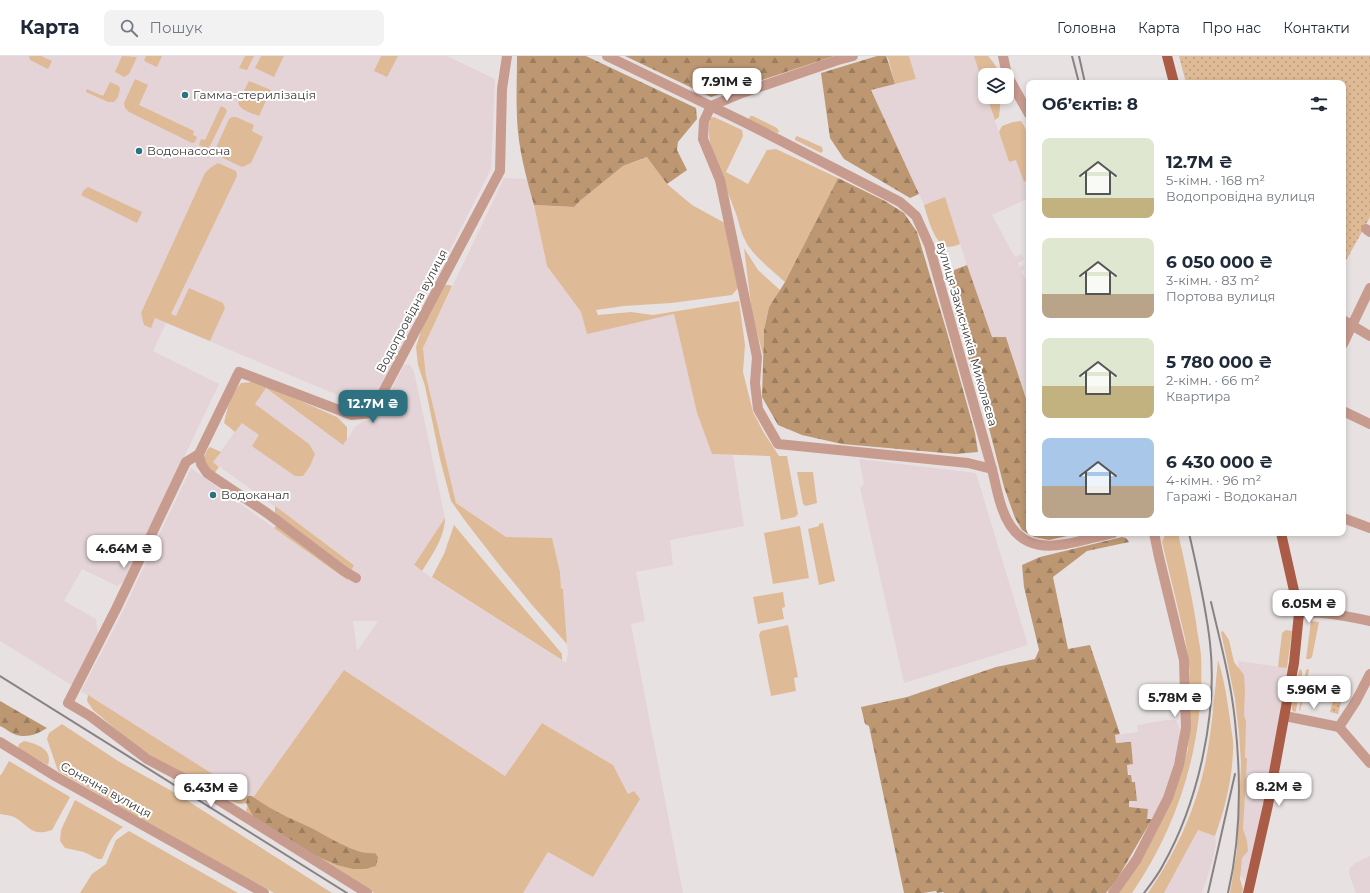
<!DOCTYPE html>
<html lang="uk">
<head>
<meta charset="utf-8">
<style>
	:root { --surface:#fff; --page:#f2f2f3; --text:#1f2937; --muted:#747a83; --line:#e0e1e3; --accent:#2e7282 }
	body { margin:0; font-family:Montserrat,sans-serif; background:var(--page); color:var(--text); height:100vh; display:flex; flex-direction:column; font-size:15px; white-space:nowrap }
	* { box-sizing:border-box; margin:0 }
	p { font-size:13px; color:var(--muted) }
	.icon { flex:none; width:22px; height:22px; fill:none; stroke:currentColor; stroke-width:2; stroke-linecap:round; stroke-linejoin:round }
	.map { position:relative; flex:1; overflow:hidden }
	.side { position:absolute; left:1026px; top:24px; width:320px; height:456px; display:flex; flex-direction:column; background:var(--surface); border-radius:8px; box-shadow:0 2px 6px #0003 }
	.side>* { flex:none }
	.controls { position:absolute; left:978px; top:12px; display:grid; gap:8px }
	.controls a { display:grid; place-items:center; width:36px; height:36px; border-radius:8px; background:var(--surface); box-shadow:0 2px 6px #0003; font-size:20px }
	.price { position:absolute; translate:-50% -34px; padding:0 9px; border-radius:8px; background:#fff; color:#222; font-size:13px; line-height:26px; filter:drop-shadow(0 1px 2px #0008) }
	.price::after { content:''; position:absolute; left:50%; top:24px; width:12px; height:9px; margin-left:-6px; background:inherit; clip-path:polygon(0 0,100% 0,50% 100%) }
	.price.current { background:var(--accent); color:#fff }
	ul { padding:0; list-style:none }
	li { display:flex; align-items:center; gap:12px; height:100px; padding:0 16px }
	li span { display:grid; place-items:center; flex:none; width:112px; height:80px; border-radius:8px; color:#555 }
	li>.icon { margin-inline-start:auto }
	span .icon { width:48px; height:48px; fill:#fffc; stroke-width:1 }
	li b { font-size:17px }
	h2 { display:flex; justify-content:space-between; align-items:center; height:48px; padding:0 16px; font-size:17px }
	header { display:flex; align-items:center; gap:24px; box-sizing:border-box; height:56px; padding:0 20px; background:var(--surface); border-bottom:1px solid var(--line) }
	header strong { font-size:19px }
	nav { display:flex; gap:22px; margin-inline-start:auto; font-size:14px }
	.search { width:280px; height:36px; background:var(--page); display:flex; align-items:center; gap:10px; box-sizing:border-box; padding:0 14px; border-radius:8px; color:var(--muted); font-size:15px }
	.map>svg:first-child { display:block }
</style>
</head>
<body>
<header>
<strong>Карта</strong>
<div class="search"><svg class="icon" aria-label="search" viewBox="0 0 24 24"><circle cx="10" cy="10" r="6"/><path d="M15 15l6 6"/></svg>Пошук</div>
<nav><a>Головна</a><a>Карта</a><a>Про нас</a><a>Контакти</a></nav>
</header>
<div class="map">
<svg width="1370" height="837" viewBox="0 0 1370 837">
	<defs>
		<pattern id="forest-firs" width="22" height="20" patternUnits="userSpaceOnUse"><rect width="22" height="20" fill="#bc9772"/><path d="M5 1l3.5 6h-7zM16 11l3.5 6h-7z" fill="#9a7c5f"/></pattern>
		<pattern id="park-dots" width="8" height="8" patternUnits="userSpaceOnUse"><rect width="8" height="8" fill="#dfba96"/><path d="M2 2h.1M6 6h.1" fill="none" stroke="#b6987b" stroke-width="1.8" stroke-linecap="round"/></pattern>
	</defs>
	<rect width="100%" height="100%" fill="#e8e1e2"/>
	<g fill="#e4d4d7" fill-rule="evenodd">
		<polygon points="0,0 447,0 495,23 491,113 371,349 366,351 166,267 153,295 219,328 125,525 117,530 82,513 64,545 96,563 98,580 73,630 0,585"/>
		<polygon points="909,0 974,0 985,34 985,41 987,41 1009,106 1016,103 1029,137 1029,142 992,159 1015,201 1021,198 1024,203 1018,207 1020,211 1023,209 1025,213 1021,215 1029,229 1029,352 1007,282 992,281 983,259 954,169 943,142 924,149 871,34 916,23"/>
		<path d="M 504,122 L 527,123 L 534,149 L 547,210 L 581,256 L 587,277 L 674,258 L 697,357 L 712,398 L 733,399 L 744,470 L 670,484 L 673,509 L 636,516 L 645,565 L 631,568 L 683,837 L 523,837 L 548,796 L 579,814 L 628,738 L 613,709 L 542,667 L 505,720 L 344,614 L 252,743 L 81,635 L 118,565 L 191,412 L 346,524 L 354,508 L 213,406 L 266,332 L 343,389 L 355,371 L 364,365 L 375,362 L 381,355 L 404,309 L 409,308 L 414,315 L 445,462 L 414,510 L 566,607 L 568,598 L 563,533 L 561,532 L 560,516 L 552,482 L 506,481 L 456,447 L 426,320 L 423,292 ZM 353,565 L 378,565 L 358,594 L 357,594 Z"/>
		<polygon points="859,403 976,417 1028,589 904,627 860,432 864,428"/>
		<polygon points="1238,605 1287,612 1265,747 1245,825 1240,819 1242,708"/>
		<polygon points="1166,664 1176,664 1180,674 1180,683 1167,735 1152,763 1147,763 1129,751 1129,745 1137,745 1135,726 1132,726 1129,719 1127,709 1133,708 1130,686 1116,687 1115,679 1138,676 1137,669"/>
		<polygon points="1198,774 1215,780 1216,788 1212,807 1202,837 1164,837"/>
		<polygon points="1370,800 1370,837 1356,837 1349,818 1349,813 1355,807"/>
	</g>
	<g fill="#dfba96">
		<polygon points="29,0 41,0 52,5 48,13 30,4"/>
		<polygon points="122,0 137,1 129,18 124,21 115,16"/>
		<polygon points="146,0 162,0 157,11 146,6 144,4"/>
		<polygon points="245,0 254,0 247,14 239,12"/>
		<polygon points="261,0 284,0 274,21 255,12"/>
		<polygon points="381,0 398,0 387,21 374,15"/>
		<polygon points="886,0 909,0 916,23 895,28 888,2"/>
		<polygon points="974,0 988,0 993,6 1000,17 1000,19 985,19 985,34"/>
		<polygon points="135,23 148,29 139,49 194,75 193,79 197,81 195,86 192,87 129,56 125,52 124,47"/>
		<path d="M 249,25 L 271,34 L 259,60 C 252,57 241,55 238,47 Z"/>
		<polygon points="110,26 119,30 120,33 118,41 114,46 108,46 86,36 87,33 103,40"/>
		<polygon points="987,41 1001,41 999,61 995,64"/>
		<polygon points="221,50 225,52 227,55 211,88 208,92 203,91 199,89 201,83 205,84"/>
		<polygon points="750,60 753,60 777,72 779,75 778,77 750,65 749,63"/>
		<polygon points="232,61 236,61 254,69 252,75 263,81 251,107 242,111 221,101 215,94 229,63"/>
		<path d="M 714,61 L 742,74 L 743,80 L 726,116 L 748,128 L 767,94 L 776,93 L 838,122 L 785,226 C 773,215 751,198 745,184 C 740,175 739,165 735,155 C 725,126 704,95 710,62 Z"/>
		<path d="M 1021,65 C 1033,81 1029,104 1029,124 L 1024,126 L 1016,104 L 1009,106 L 999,76 L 1002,70 L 1013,66 Z"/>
		<polygon points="797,80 822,91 823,95 821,97 795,84 795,82"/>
		<polygon points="648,101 667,128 692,149 732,171 738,232 732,239 671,247 624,250 596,254 598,259 631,256 653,259 739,245 745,289 743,316 753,356 764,377 779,400 787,400 798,458 795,461 781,464 770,400 712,398 697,357 674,258 587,278 581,256 547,210 534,149 574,151 581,144 623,110"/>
		<polygon points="218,107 236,115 237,120 171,258 176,260 189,232 223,247 225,252 210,285 155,262 151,272 144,269 141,257 205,117 210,112"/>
		<polygon points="88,131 142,156 137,167 81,139 84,134"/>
		<path d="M 945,141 L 960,188 C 955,190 950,192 945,190 C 934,186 927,160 924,149 Z"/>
		<polygon points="744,192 758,214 780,234 769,251 764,274 763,299 752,257"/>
		<polygon points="445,229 449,229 452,230 423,292 426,320 456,447 506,481 552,482 560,516 561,532 563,533 567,588 532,549 497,506 466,466 451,445 440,403 425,330 418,309 416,291 422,272"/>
		<path d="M 253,326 L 269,331 L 337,361 L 347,371 L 347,383 L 343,389 L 266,332 L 255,348 L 309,388 L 315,398 L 310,410 L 303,420 L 295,420 L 252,390 L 259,379 L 242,367 L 235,376 L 224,367 C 227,353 231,338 241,327 Z"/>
		<path d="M 210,391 L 221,396 L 213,406 L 219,411 L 214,418 C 212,416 208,414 207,412 C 202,405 205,395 210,391 Z"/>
		<polygon points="797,416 813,416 817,447 806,450 803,448"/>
		<polygon points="275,450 354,509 351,515 275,459"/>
		<path d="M 445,462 C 445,481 432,499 422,515 L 414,509 Z"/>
		<polygon points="823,467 835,525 819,529 808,473 819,470 819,468"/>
		<polygon points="277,469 348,522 347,524 274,472"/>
		<polygon points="454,469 562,598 562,604 432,521 444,498"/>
		<polygon points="800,470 809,522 773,528 764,477"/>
		<path d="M 1166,477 L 1178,477 C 1185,507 1191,536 1196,566 C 1197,577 1200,588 1201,599 C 1205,684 1180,767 1132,837 L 1118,837 L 1142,804 L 1173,741 L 1188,693 L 1189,669 L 1190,615 L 1185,582 L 1162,486 Z"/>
		<polygon points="783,536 785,551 782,552 784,563 758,568 753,541"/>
		<polygon points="1311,565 1319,566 1312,601 1310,603 1306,603"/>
		<polygon points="788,569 798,621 794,622 796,635 771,640 759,579 761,575"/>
		<polygon points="1286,574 1292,575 1287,612 1278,611 1282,577"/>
		<polygon points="1223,575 1229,584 1234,606 1244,619 1245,633 1244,659 1246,665 1245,701 1247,703 1243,773 1247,785 1248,795 1242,802 1240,823 1243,833 1242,837 1230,837 1237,794 1241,707 1239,678 1235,643 1221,576"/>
		<path d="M 1218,604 C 1225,626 1228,648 1231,671 C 1232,679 1234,687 1233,695 C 1232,724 1225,753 1215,780 L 1198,774 L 1164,837 L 1148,837 C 1178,794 1200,744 1208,692 C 1213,663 1215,633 1218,604 Z"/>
		<polygon points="1300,613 1302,615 1302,620 1296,655 1294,656 1292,654 1292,649 1299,615"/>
		<polygon points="1308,613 1309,614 1300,655 1299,654 1306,614"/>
		<polygon points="344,614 505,720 542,667 613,709 628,738 634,735 640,743 593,821 548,796 523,837 374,837 248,759 246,754 249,747 240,748 230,745 137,691 93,654 87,645 88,639 252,743"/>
		<polygon points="62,668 118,705 177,738 332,837 274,837 195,794 58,715 47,683 49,677"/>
		<path d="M 24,685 C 37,688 53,693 48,709 L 18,693 L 19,688 Z"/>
		<path d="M 9,705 L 70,741 L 52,774 C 32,781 30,771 16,762 C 11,759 5,759 0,758 L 0,719 L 1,719 Z"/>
		<path d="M 75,744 L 123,771 C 110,780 109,789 102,803 L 98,803 L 84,796 L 65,792 L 60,785 L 61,774 Z"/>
		<polygon points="129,775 238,837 80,837 92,818 106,808 116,784"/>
	</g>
	<g fill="url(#forest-firs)">
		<path d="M 517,0 L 586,0 L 696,52 L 697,63 L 678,86 L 677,94 L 687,114 L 667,128 L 647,101 L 623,110 L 581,144 L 574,151 L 534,149 C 526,121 518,91 517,62 C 516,41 517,20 517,0 Z"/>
		<polygon points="625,0 834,0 711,41"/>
		<polygon points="877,0 886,0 887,2 895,28 871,34 919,138 910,142 844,103 830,82 821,17"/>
		<polygon points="838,122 885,145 904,157 917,176 946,273 975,377 978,396 956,398 842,388 802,379 778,369 762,341 764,274 769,251 785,226"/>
		<polygon points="967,209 992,281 1006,281 1029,352 1029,477 1081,477 1049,484 1034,481 1022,474 1015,462 1004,431 990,376 954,253 952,229 954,214"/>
		<polygon points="1122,481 1126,482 1129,486 1087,495 1053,521 1068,593 1090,589 1120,678 1115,679 1116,687 1131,686 1133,708 1127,709 1128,719 1131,719 1132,726 1135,726 1137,745 1129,745 1129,751 1148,753 1147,763 1152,763 1116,825 1106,837 944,837 943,836 937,837 936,835 923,837 904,837 869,670 865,668 861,651 907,641 996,611 1035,603 1039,594 1024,531 1022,509 1040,501"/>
		<path d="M 0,645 L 47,672 C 38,678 25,683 14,678 C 9,676 5,672 0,670 Z"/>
		<path d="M 248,740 L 252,740 C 269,753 287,761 307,770 C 325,778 355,800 375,797 L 378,801 L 376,810 L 365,813 L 353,813 L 337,809 L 314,799 L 254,762 L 246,747 Z"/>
	</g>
	<g fill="url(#park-dots)">
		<polygon points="1179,0 1370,0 1370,160 1369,163 1343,210 1343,27 1186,27"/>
		<polygon points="1334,641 1342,643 1338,658 1330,656"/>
	</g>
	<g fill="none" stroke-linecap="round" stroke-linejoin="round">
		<g stroke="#c89b8f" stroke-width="10">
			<path d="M 607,0 L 746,67 L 900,146 L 916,160 L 929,189 L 992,413 C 995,425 997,437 1001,449 C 1020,510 1067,487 1113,477"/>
			<polyline points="853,0 838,4 742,37 711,50 704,65 703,83 720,124 757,301 755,327 758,353 778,388 968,407 992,413"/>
			<polyline points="1003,0 1007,19 1029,58"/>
			<polyline points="1366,173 1370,176"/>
			<polyline points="1343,264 1370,280"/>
			<polyline points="1343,288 1370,232"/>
			<polyline points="1343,355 1370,368"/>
			<polyline points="199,398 186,406 116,553 68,647 90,660 147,703 183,722 367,837"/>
			<polyline points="1343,462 1370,472"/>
			<polyline points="356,522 344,515 267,457 207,417 201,408 199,398 239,316 352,359 372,357 500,115 502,33 507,0"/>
			<path d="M 1299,557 C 1323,555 1346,560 1370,565"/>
			<polyline points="1285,660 1339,671 1370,707"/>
			<polyline points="1339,671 1356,645 1370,618"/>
			<polyline points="0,686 55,720 264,837"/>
			<polyline points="1113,837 1137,803 1168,742 1179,709 1186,672 1184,604 1159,501 1154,477"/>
		</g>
		<g stroke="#ab5c47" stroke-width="10">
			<polyline points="1167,0 1174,27"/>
			<polyline points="1248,837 1268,749 1294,607 1299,557 1281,477"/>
		</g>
		<g stroke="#878283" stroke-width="2">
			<polyline points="1072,0 1079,27"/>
			<polyline points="1079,0 1085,27"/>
			<path d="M 1211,546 C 1220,585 1231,625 1235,665 C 1241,721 1241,782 1228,837"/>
			<polyline points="0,620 347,837"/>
			<path d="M 1144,837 C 1151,828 1158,819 1163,809 C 1198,747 1218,658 1210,587 C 1206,550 1197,513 1189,477"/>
			<polyline points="1208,837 1235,718"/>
		</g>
	</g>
	<g fill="#2e7282" stroke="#fff" stroke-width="1.5">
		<circle cx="185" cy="39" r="4"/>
		<circle cx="139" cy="95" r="4"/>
		<circle cx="213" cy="439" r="4"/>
	</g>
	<g text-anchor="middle" stroke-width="4" stroke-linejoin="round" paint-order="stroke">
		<g font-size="12" fill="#3c393a" stroke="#fff" text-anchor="start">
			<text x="193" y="43">Гамма-стерилізація</text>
			<text x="147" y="99">Водонасосна</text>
			<text x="221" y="443">Водоканал</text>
		</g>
		<g font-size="12" fill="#3c393a" stroke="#fff">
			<text transform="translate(412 255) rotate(-62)" y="4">Водопровідна вулиця</text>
			<text transform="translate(967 278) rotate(74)" y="4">вулиця Захисників Миколаєва</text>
			<text transform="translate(106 734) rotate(29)" y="4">Сонячна вулиця</text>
		</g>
	</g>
</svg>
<div class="controls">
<a><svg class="icon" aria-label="layers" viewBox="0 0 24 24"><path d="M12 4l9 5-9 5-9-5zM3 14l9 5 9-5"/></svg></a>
</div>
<b class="price" style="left:727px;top:46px">7.91M ₴</b>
<b class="price current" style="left:373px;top:368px">12.7M ₴</b>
<b class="price" style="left:124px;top:513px">4.64M ₴</b>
<b class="price" style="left:1309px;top:568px">6.05M ₴</b>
<b class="price" style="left:1314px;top:654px">5.96M ₴</b>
<b class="price" style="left:1175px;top:662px">5.78M ₴</b>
<b class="price" style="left:1279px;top:751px">8.2M ₴</b>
<b class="price" style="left:211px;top:752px">6.43M ₴</b>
<section class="side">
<h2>Об’єктів: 8<svg class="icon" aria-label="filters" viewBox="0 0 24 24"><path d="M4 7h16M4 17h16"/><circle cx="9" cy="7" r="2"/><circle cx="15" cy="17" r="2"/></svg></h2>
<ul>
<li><span style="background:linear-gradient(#dfe7d0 75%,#c2b280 0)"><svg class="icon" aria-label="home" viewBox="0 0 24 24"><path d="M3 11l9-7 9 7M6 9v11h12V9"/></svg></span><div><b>12.7M ₴</b><p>5-кімн. · 168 m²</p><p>Водопровідна вулиця</p></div></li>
<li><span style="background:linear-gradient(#dfe7d0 70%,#b9a48a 0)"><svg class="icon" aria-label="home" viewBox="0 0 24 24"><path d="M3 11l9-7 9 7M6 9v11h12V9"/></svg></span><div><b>6 050 000 ₴</b><p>3-кімн. · 83 m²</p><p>Портова вулиця</p></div></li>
<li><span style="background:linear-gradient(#dfe7d0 60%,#c2b280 0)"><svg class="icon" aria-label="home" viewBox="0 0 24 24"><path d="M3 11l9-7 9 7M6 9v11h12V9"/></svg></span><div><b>5 780 000 ₴</b><p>2-кімн. · 66 m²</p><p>Квартира</p></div></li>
<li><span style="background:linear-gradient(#a9c7e8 60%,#b9a48a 0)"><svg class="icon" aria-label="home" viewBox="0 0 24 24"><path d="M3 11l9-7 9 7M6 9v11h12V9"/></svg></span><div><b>6 430 000 ₴</b><p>4-кімн. · 96 m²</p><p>Гаражі - Водоканал</p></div></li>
</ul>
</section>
</div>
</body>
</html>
